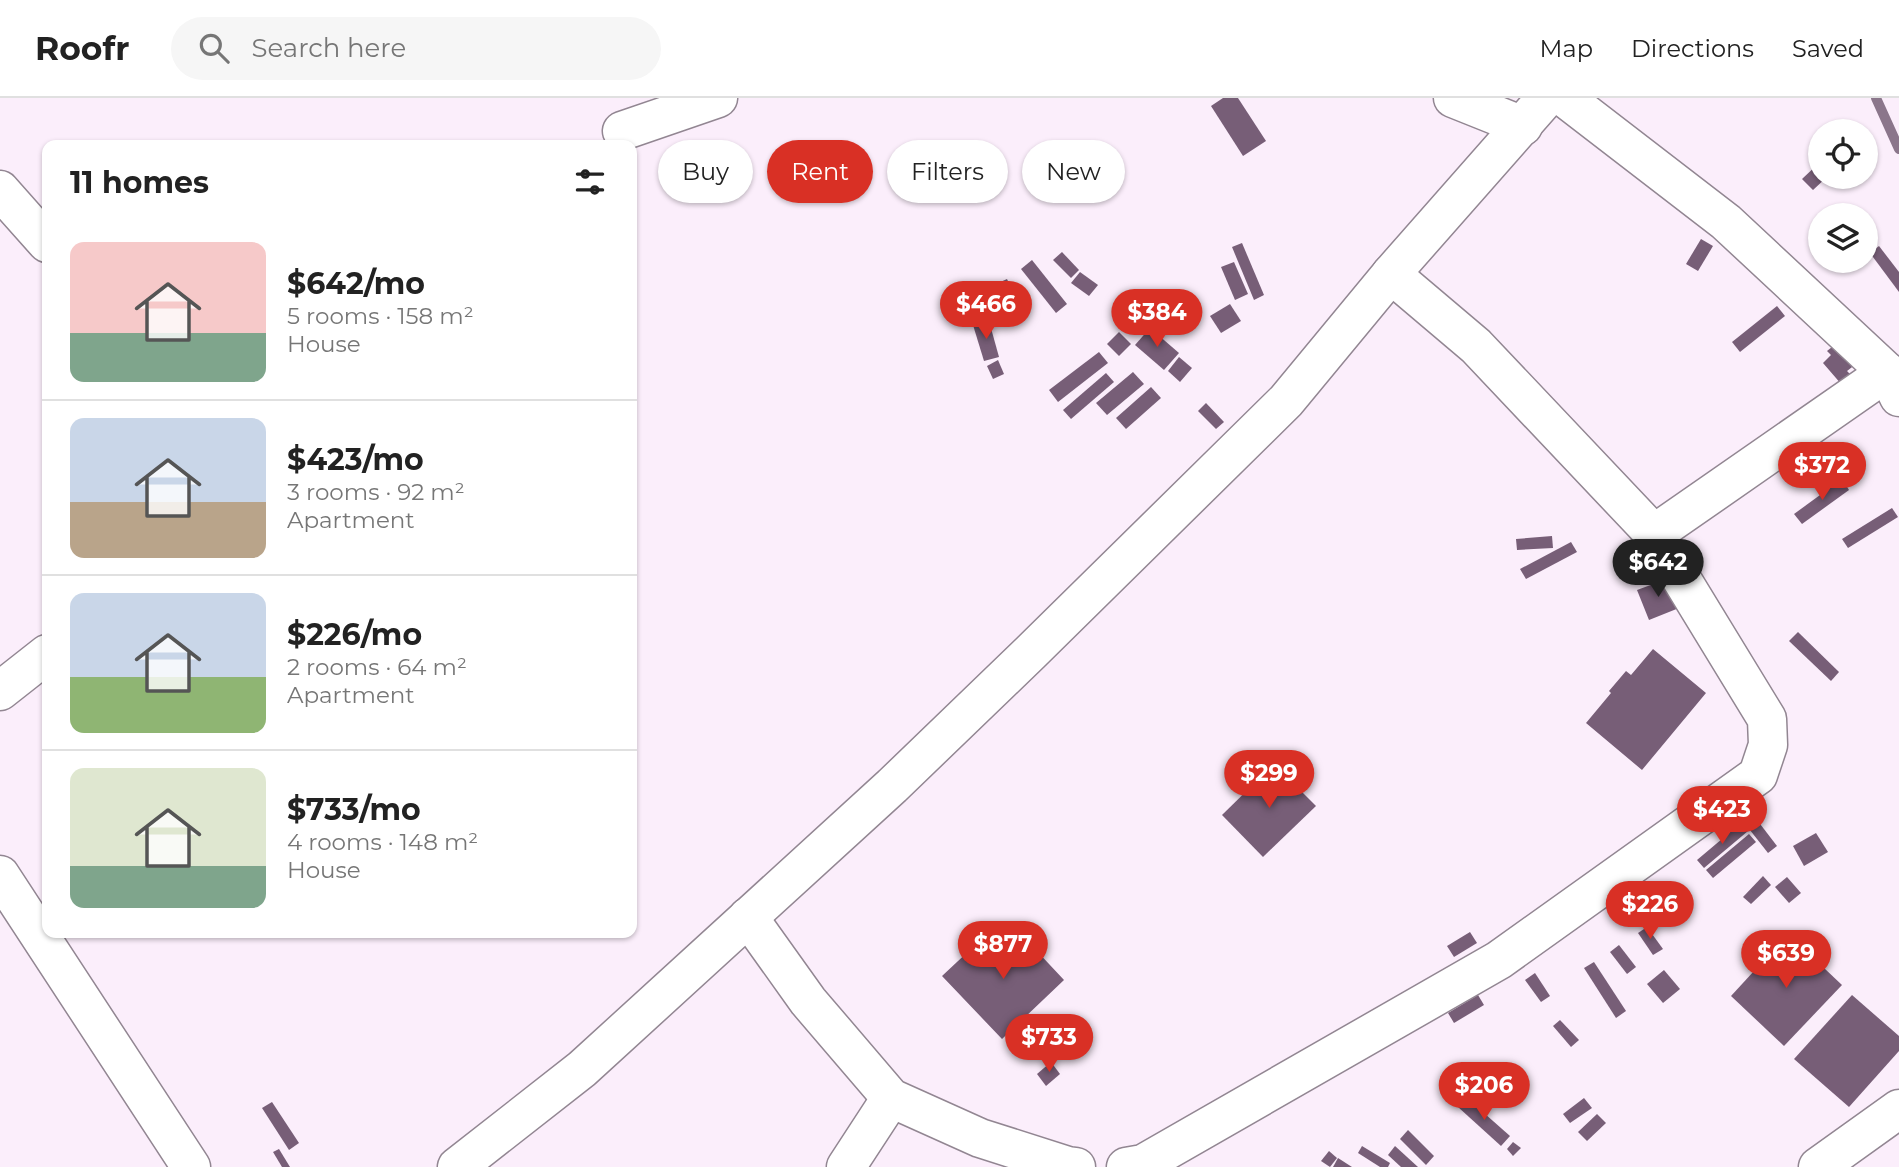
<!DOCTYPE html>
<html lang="en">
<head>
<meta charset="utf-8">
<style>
	:root { --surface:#fff; --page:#f6f6f6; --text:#222; --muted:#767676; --line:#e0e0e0; --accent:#d93025 }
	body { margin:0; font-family:Montserrat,sans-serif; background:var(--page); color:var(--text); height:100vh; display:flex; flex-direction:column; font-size:26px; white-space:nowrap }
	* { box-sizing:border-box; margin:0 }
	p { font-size:23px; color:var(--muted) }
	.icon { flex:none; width:38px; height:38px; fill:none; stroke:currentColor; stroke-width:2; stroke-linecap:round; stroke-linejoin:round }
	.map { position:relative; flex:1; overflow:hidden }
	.drawer { position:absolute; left:42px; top:42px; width:595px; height:798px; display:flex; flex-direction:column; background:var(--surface); border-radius:14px; box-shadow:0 2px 5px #0004 }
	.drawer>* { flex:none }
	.guide { position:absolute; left:658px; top:42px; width:665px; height:63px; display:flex; gap:14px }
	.tools { position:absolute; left:1808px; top:21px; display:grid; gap:14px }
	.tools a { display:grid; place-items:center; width:70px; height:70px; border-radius:50%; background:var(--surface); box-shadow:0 2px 5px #0004; font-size:35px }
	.price { position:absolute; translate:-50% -60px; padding:0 16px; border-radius:24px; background:var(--accent); color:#fff; font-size:23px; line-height:46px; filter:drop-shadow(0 2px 4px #0008) }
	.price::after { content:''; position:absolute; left:50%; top:42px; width:21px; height:16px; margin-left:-10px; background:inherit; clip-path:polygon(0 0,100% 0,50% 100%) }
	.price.active { background:#222; color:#fff }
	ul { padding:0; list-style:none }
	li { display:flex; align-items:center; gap:21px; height:175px; padding:0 28px }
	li+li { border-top:2px solid var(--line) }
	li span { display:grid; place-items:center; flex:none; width:196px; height:140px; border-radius:14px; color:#555 }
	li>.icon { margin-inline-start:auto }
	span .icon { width:84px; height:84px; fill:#fffc; stroke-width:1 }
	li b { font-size:30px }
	h2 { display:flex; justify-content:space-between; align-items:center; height:84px; padding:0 28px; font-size:30px }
	.tag { padding:0 24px; border-radius:32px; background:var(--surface); box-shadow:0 2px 5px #0004; font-size:24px; line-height:63px }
	.tag.active { background:var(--accent); color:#fff }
	header { display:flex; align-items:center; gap:42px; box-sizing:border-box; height:98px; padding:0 35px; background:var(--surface); border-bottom:2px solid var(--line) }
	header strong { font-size:33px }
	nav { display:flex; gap:38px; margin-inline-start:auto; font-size:24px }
	.search { width:490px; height:63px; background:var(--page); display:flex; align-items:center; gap:18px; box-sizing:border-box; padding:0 24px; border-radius:38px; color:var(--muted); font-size:26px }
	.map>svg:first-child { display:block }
</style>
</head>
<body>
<header>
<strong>Roofr</strong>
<div class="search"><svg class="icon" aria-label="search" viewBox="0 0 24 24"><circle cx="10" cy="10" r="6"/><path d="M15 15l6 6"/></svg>Search here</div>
<nav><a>Map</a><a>Directions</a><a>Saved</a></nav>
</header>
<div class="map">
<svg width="1899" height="1069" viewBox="0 0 1899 1069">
	<rect width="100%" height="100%" fill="#fbeefb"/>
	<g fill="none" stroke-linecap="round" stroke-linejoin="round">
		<polyline stroke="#8b768b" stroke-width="10" points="1876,0 1899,51"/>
	</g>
	<g fill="#775e77">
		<polygon points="1223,0 1238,0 1266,43 1243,58 1211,8"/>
		<polygon points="1072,47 1080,58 1032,90 1024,79"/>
		<polygon points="1820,64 1820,79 1827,79 1813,92 1802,81"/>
		<polygon points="1701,141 1713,148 1698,173 1686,166"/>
		<polygon points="1242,145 1264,197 1254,202 1232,149"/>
		<polygon points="1879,148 1899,174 1899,194 1870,155"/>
		<polygon points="1062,154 1079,172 1071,180 1053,162"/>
		<polygon points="1032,162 1067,206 1056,215 1021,171"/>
		<polygon points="1234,164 1248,196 1235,202 1221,169"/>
		<polygon points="1080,174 1098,187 1089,198 1071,185"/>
		<polygon points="1007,181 1012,192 960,216 955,205"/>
		<polygon points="1230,206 1241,223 1221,235 1210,218"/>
		<polygon points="1777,208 1785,218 1740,254 1732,244"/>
		<polygon points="989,223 999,259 984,263 973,227"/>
		<polygon points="1150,230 1179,255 1164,272 1135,247"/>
		<polygon points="1119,234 1131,246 1119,258 1107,246"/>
		<polygon points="1837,245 1856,266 1847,273 1852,278 1842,287 1823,265 1831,257 1827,253"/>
		<polygon points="1099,254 1108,265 1058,304 1049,292"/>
		<polygon points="1179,259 1192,270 1180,284 1168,273"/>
		<polygon points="998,262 1004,276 993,281 987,268"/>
		<polygon points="1133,274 1144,286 1107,317 1096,305"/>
		<polygon points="1106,275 1114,284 1071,321 1063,312"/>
		<polygon points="1151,289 1161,300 1126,331 1116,320"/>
		<polygon points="1206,305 1224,324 1216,331 1198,313"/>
		<polygon points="1842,381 1849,392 1802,426 1794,416"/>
		<polygon points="1892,410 1898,419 1848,450 1842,441"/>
		<polygon points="1552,438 1553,450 1517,452 1516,441"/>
		<polygon points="1571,444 1577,454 1526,481 1520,471"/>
		<polygon points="1667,481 1679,510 1649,522 1637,492"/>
		<polygon points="1798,534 1839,574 1831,583 1789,543"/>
		<polygon points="1653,551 1706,595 1642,672 1586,625 1611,595 1609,593 1626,573 1631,577"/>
		<polygon points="1274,666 1316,708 1263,759 1222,717"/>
		<polygon points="1744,705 1777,748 1768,755 1735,713"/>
		<polygon points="1741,725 1748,733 1704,770 1697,762"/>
		<polygon points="1816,735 1828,754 1804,768 1793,748"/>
		<polygon points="1749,736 1756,744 1713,780 1706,772"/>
		<polygon points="1763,778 1771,787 1751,806 1743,799"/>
		<polygon points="1787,779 1801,795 1789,805 1775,789"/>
		<polygon points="1647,829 1663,851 1653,857 1638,835"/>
		<polygon points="1470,834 1477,845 1454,859 1447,848"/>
		<polygon points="988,835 1003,850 1020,835 1064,882 1002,941 942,878"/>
		<polygon points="1788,836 1842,887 1784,948 1731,898"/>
		<polygon points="1619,847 1636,869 1627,876 1610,854"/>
		<polygon points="1594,864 1626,913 1616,920 1584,870"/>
		<polygon points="1664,872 1680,891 1663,905 1647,886"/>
		<polygon points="1535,875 1550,898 1541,904 1525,882"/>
		<polygon points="1478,897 1484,907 1454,925 1448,915"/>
		<polygon points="1852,897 1899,938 1899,953 1849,1009 1794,961"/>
		<polygon points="1042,916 1052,927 1040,938 1030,926"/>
		<polygon points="1560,922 1579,942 1571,949 1553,928"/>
		<polygon points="1028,928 1037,938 1017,955 1008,946"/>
		<polygon points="1051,964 1060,976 1046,988 1037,976"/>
		<polygon points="1467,1000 1510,1038 1501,1048 1458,1009"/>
		<polygon points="1584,1000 1592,1010 1570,1025 1563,1016"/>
		<polygon points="272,1004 299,1045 289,1052 262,1010"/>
		<polygon points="1597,1016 1606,1025 1587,1043 1578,1034"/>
		<polygon points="1408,1032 1434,1058 1426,1067 1400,1041"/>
		<polygon points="1513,1044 1521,1050 1513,1058 1507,1051"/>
		<polygon points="1362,1048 1390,1065 1388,1069 1380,1069 1358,1055"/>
		<polygon points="1395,1048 1418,1069 1401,1069 1388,1057"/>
		<polygon points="279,1051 290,1069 282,1069 273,1054"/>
		<polygon points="1329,1053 1337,1060 1330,1069 1321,1063"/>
		<polygon points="1338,1060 1352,1069 1333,1069"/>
	</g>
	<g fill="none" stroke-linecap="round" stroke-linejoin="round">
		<g stroke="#928692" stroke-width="41">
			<g id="minor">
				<polyline points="1453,0 1523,28"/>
				<polyline points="1565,0 1726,124 1887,274 1899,299"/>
				<polyline points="622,33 718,0"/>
				<polyline points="0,92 47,145"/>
				<polyline points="1654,436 1887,274"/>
				<polyline points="0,593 47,556"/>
				<polyline points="0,777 191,1069"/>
				<polyline points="748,819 808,903 891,1000 980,1040 1068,1068 1076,1069"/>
				<polyline points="457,1069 582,971 892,688 1030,555 1286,303 1391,176 1546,0"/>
				<polyline points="846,1069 891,1000"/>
				<polyline points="1126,1069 1143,1066 1499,862 1758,677 1768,647 1767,621 1654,436 1476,248 1391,176"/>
				<polyline points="1818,1069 1899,1011"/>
			</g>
		</g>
		<use href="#minor" stroke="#fff" stroke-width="38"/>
	</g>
</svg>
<div class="tools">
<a><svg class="icon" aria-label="locate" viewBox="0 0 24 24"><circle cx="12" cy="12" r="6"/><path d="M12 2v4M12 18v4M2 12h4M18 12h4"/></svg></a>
<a><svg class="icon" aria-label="layers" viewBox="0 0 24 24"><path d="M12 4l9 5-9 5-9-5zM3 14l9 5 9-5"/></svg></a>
</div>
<b class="price" style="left:986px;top:243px">$466</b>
<b class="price" style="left:1157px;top:251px">$384</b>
<b class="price" style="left:1822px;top:404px">$372</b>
<b class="price active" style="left:1658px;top:501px">$642</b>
<b class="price" style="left:1269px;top:712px">$299</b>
<b class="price" style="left:1722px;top:748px">$423</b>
<b class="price" style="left:1650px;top:843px">$226</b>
<b class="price" style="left:1003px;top:883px">$877</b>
<b class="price" style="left:1786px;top:892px">$639</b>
<b class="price" style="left:1049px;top:976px">$733</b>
<b class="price" style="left:1484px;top:1024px">$206</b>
<div class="guide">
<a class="tag">Buy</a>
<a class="tag active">Rent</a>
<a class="tag">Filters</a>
<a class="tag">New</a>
</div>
<section class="drawer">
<h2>11 homes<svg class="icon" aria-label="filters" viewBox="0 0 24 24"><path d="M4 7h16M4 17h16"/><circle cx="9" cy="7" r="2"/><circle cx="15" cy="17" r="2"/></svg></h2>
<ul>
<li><span style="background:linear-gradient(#f6c9c9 65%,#7fa58c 0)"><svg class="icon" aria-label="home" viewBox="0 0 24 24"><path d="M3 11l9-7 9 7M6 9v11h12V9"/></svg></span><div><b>$642/mo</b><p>5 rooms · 158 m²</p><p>House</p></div></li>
<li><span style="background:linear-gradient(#c9d6e8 60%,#b9a48a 0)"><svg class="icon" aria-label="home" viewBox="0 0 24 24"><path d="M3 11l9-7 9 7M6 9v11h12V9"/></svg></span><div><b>$423/mo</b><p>3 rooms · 92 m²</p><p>Apartment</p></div></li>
<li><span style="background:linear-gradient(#c9d6e8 60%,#8fb573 0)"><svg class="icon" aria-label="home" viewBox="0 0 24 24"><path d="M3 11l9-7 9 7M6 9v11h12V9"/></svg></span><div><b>$226/mo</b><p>2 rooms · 64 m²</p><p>Apartment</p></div></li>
<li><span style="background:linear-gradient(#dfe7d0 70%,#7fa58c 0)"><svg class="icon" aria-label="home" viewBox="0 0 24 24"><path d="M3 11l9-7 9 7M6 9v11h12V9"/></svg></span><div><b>$733/mo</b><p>4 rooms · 148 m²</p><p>House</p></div></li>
</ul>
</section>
</div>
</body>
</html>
